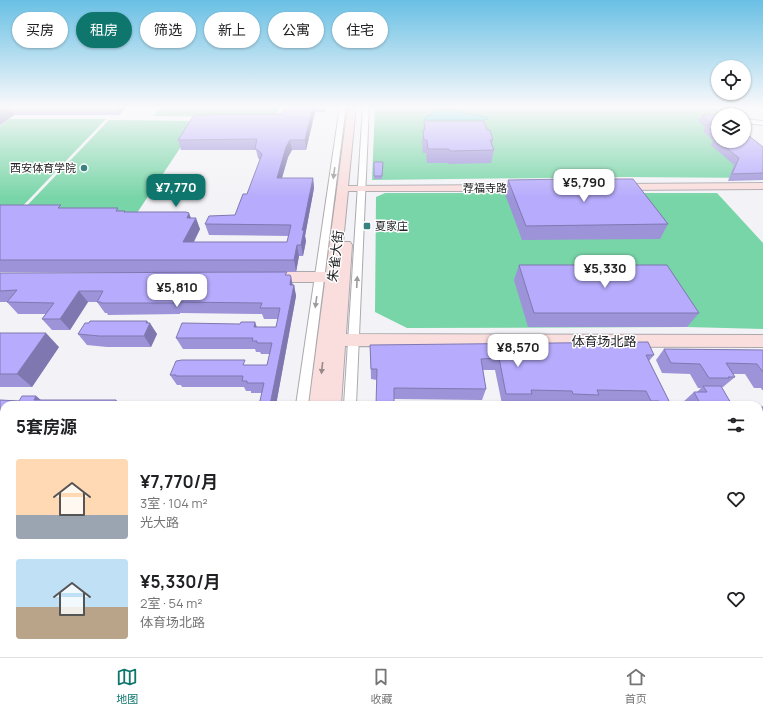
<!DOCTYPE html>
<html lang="zh">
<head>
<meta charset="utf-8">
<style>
	:root { --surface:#fff; --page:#f2f2f2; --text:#202124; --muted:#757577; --line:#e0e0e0; --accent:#0f766e }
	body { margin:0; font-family:Manrope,"Noto Sans SC",sans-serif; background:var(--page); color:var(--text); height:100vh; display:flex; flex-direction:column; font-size:15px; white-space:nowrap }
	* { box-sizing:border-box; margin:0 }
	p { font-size:13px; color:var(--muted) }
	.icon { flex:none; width:22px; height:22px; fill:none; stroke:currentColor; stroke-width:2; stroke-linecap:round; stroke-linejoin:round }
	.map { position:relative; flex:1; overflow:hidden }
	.drawer { position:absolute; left:0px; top:401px; width:763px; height:256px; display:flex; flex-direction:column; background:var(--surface); border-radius:12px 12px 0 0; box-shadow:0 1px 3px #0004 }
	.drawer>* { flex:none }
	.guide { position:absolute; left:12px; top:12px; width:400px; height:36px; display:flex; gap:8px }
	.controls { position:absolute; left:711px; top:60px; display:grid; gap:8px }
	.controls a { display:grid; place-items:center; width:40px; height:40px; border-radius:50%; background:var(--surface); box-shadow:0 1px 3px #0004; font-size:20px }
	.price { position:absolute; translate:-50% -34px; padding:0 9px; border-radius:8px; background:#fff; color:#222; font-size:13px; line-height:26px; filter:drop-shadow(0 1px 2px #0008) }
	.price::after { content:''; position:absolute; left:50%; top:24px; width:12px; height:9px; margin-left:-6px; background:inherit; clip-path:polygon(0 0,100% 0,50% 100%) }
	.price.selected { background:var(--accent); color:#fff }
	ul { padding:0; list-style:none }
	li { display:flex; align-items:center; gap:12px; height:100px; padding:0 16px }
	li span { display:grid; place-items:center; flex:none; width:112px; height:80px; border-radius:4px; color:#555 }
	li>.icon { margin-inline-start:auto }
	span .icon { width:48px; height:48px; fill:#fffc; stroke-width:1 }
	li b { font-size:17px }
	h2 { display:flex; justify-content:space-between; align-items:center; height:48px; padding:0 16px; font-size:17px }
	.pill { padding:0 14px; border-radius:18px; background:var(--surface); box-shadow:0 1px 3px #0004; font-size:14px; line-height:36px }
	.pill.selected { background:var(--accent); color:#fff }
	.menu { display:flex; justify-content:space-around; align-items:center; height:56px; border-top:1px solid var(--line); background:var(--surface); font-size:11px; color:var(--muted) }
	.menu a { display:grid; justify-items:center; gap:2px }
	.menu .selected { color:var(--accent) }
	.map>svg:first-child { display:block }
</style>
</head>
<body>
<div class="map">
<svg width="763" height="657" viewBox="0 0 763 657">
	<rect width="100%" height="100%" fill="#f3f2f6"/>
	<g fill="#78d5a7">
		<polygon points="162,106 280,106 277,117 153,116"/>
		<polygon points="375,106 713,106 724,115 718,115 718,141 744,141 763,178 624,177 372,180"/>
		<polygon points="9,119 106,119 15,214 0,214 0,126"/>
		<polygon points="109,120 198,121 137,213 18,215"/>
		<polygon points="385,193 717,193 763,243 763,329 687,327 407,328 375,312 376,197"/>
		<polygon points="0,467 4,467 4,653 156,653 155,657 0,657"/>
		<polygon points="420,653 659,653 660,657 420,657"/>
	</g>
	<polygon fill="#4cd3dd" stroke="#409ea6" points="445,106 450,106 451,109 458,112 487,117 488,119 484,120 425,120 425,118"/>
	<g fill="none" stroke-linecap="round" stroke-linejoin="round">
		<g stroke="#aba9ae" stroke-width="2">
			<g id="street">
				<polygon points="340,106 346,106 308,405 296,405"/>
				<polygon points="363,106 369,106 356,405 344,405"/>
				<polygon points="719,106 725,106 735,115 729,115"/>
				<polygon points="744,119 763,121 763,125 744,123"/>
				<rect x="0" y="450" width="4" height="12"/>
				<polygon points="163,653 179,653 178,657 162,657"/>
				<rect x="259" y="653" width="16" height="4"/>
				<rect x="328" y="653" width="16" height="4"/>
			</g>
		</g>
		<g stroke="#aba9ae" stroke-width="2">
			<g id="secondary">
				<polygon points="348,106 356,106 348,186 526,185 531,188 526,191 348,191 343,242 350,242 352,245 346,334 763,335 763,347 345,346 341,405 309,405 325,282 272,282 267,280 265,277 267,274 272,272 326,272"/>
				<polygon points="763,183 763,189 620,190 615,187 620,184"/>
				<polygon points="278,653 323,653 323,657 277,657"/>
			</g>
		</g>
		<use href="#street" fill="#fff" fill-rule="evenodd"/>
		<use href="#secondary" fill="#fadedd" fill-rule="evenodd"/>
	</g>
	<g fill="#9d93d9">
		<polygon points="0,106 127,106 119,115 14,115 0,125"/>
		<polygon points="285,106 326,106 325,112 315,112 306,150 292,150 288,157 282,178 313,178 314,188 305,236 306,241 303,256 299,256 296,272 0,272 0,205 125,211 125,212 191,218 200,229 194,242 287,242 289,236 209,235 205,224 235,215 247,194 260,160 258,158 256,150 181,150 178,140 282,114"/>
		<polygon points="702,115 718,117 718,141 763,147 763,180 728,181 734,165 711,145 713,141 703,131 705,127 698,121"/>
		<polygon points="424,121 487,130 493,140 492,145 494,150 491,163 448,164 448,163 427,163 426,153 423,153 422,143"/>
		<polygon points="374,162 383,165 382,179 374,179"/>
		<polygon points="562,176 582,179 668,224 660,239 522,240 505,194 508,180 561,179"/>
		<polygon points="519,265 699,313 687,327 528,327 514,280"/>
		<polygon points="0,273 290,275 293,285 294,285 296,296 276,405 259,405 262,393 251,393 251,391 246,391 244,387 182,387 181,385 177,385 170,375 246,365 267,365 270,354 261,354 260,352 256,352 255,349 183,349 176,338 257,327 276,327 278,319 264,319 262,314 180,313 180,314 108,315 107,313 105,313 97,302 88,302 70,330 52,330 42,319 46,314 18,314 7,302 8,302 0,302"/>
		<polygon points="147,321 157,334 151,347 107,347 87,345 78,334"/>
		<polygon points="0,333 59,347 32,387 0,387"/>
		<polygon points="370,345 654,355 649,361 671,405 638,405 637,401 594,401 591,405 566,405 565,401 529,401 527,405 502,404 495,370 483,370 486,389 482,400 394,399 377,380 371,379"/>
		<polygon points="664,349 763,350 763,390 762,390 761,388 754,388 745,374 733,374 735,377 723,387 721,387 732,405 683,405 682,403 694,392 697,392 701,388 698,388 690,374 662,373 656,360"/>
		<polygon points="36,396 41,400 116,400 120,405 4,405 4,436 0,436 0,400 19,401"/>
		<rect x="759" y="407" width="4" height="40"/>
		<polygon points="759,458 763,464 763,505 761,500 759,500"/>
		<polygon points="759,563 763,563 763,568 759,569"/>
		<polygon points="678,653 754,653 755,657 679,657"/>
	</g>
	<g fill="#7f78b0">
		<polygon points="2,106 9,106 14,115 0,125 0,108"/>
		<polygon points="115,106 127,106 119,115"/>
		<polygon points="313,106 314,106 315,112 306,150 305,140"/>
		<polygon points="290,140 292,150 288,157 279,188 277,178 286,147"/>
		<polygon points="313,178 314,188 305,236 306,241 303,256 301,245 302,230"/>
		<polygon points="189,213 193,223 196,218 200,229 188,253 183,242 187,218"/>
		<polygon points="297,245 299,256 296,272 294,260"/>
		<polygon points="291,277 293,288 294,285 296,296 276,405 270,405"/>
		<polygon points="79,291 88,302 70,330 60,319"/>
		<polygon points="147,321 149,325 150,323 157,334 151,347 144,336"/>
		<polygon points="255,322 259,333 254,327"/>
		<polygon points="46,333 59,347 32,387 17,374"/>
		<polygon points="36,396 46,405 34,400"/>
		<polygon points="116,400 120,405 114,405"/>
		<polygon points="218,653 225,653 224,657 217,657"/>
	</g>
	<g fill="#b6abfc" stroke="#7f78b0">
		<polygon points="285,106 313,106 305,140 290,140 286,147 277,178 313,178 303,227 302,230 304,230 301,245 297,245 294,260 0,260 0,205 61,205 58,208 118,208 116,211 125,211 124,212 186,212 189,213 187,218 196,218 183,242 287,242 291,225 205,224 209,216 235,215 243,194 247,194 262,154 255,148 257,139 178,140 194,115 282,114"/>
		<polygon points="702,115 717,115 718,117 718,136 706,125 713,125"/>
		<polygon points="424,121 484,121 487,130 490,130 493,140 490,140 494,150 450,151 449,149 428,149 427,140 424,140 423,130 425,130"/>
		<polygon points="744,132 763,147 763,173 732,174 739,158 715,139 718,139 718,141 744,141"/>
		<polygon points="374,162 383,162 382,176 374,176"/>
		<polygon points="562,176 571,176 571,178 570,179 563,179"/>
		<polygon points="571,178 581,178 582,179 633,179 668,224 526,226 508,180 572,179"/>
		<polygon points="519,265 667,265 699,313 534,313"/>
		<polygon points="287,272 285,275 290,275 291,277 290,285 294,285 270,405 259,405 264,383 247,383 247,381 242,381 243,376 176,376 176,375 170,375 176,361 182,360 245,360 243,365 267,365 272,343 257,343 257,341 252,341 253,338 176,338 182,323 240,324 241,322 255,322 254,327 276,327 280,308 260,308 262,303 174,302 174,303 101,303 101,302 97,302 103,291 79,291 60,319 42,319 54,303 7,302 17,290 0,291 0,273"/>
		<polygon points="90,321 147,321 146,323 150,323 144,336 99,336 78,334 85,323 89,323"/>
		<polygon points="0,333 46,333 17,374 0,374"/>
		<polygon points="648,342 654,355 646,355 671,405 661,405 659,401 651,401 646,391 597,390 599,395 573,394 572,391 531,390 532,394 506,394 499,358 481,359 486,389 394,388 394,405 376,405 377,369 371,369 370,345"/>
		<polygon points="664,349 763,350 763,372 757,364 726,363 735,377 728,377 729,378 709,378 700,364 671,363"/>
		<polygon points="703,386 721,386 732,405 701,405 694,392 707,392"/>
		<polygon points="22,396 36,396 34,400 116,400 114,405 4,405 4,430 0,430 0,400 19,401"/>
		<polygon points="154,402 228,402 228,403 232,403 231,405 148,405 148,403 153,403"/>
		<rect x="759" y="407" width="4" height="29"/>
		<polygon points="759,458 763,464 763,490 759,490"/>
		<polygon points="759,528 763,536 763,563 759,563"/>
		<polygon points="198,653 218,653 217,657 197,657"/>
		<polygon points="698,653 754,653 755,657 699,657"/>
	</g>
	<defs><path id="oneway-solid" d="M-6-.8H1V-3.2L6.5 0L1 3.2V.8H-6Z"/></defs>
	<g fill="#9c9c9c">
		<use href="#oneway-solid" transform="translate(334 173) rotate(98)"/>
		<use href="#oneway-solid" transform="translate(357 282) rotate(-87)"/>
		<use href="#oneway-solid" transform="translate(316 302) rotate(98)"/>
	</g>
	<use fill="#99898a" href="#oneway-solid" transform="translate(322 368) rotate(96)"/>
	<linearGradient id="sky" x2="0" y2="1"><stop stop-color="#69c0e4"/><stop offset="0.54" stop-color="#faf9fb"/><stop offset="1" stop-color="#faf9fb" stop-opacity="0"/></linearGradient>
	<rect width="763" height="198" fill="url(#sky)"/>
	<g fill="#3a8281" stroke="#fff" stroke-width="1.5">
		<circle cx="84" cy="168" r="4"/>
		<rect x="363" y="222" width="8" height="8" rx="2"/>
	</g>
	<g text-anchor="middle" stroke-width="3" stroke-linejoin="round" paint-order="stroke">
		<g font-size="11" fill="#232224" stroke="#fff" text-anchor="end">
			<text x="76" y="172">西安体育学院</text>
			<text x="375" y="230" text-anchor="start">夏家庄</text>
		</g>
		<g font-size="11" fill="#232224" stroke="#fff">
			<text x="485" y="192">荐福寺路</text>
		</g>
		<g font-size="13" fill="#232224" stroke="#fff">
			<text transform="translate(335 256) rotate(-83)" y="5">朱雀大街</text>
			<text x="604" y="346">体育场北路</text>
		</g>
	</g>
</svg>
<div class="controls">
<a><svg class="icon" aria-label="locate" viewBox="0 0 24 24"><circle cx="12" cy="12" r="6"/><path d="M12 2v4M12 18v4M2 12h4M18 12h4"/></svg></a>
<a><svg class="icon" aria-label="layers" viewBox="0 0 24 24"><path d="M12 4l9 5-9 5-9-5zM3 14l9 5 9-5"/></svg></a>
</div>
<b class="price" style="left:584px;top:203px">¥5,790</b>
<b class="price selected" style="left:176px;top:208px">¥7,770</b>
<b class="price" style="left:605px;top:289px">¥5,330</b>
<b class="price" style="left:177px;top:308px">¥5,810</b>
<b class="price" style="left:518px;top:368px">¥8,570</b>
<div class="guide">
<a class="pill">买房</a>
<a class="pill selected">租房</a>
<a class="pill">筛选</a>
<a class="pill">新上</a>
<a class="pill">公寓</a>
<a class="pill">住宅</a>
</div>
<section class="drawer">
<h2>5套房源<svg class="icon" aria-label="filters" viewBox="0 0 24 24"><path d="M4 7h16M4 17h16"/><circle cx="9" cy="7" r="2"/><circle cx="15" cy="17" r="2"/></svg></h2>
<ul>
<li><span style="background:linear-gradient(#ffd9b3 70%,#9aa5b1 0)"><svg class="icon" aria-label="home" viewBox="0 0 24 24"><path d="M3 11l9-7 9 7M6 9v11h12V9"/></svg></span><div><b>¥7,770/月</b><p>3室 · 104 m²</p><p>光大路</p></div><svg class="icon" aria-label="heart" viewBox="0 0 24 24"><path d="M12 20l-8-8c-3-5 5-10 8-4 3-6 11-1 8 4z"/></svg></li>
<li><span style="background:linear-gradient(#bfe0f5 60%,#b9a48a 0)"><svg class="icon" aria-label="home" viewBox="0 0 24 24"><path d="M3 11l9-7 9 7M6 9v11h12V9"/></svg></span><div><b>¥5,330/月</b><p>2室 · 54 m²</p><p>体育场北路</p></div><svg class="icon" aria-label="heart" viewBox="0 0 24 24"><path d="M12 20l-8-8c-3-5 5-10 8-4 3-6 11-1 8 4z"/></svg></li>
</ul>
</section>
</div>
<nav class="menu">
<a class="selected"><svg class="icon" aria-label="map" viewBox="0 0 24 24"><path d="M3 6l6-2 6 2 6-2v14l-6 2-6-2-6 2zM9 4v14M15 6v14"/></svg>地图</a>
<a><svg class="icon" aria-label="saved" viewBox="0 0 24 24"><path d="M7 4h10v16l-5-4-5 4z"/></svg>收藏</a>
<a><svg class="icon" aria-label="home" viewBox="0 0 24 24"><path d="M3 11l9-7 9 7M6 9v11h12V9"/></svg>首页</a>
</nav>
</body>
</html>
